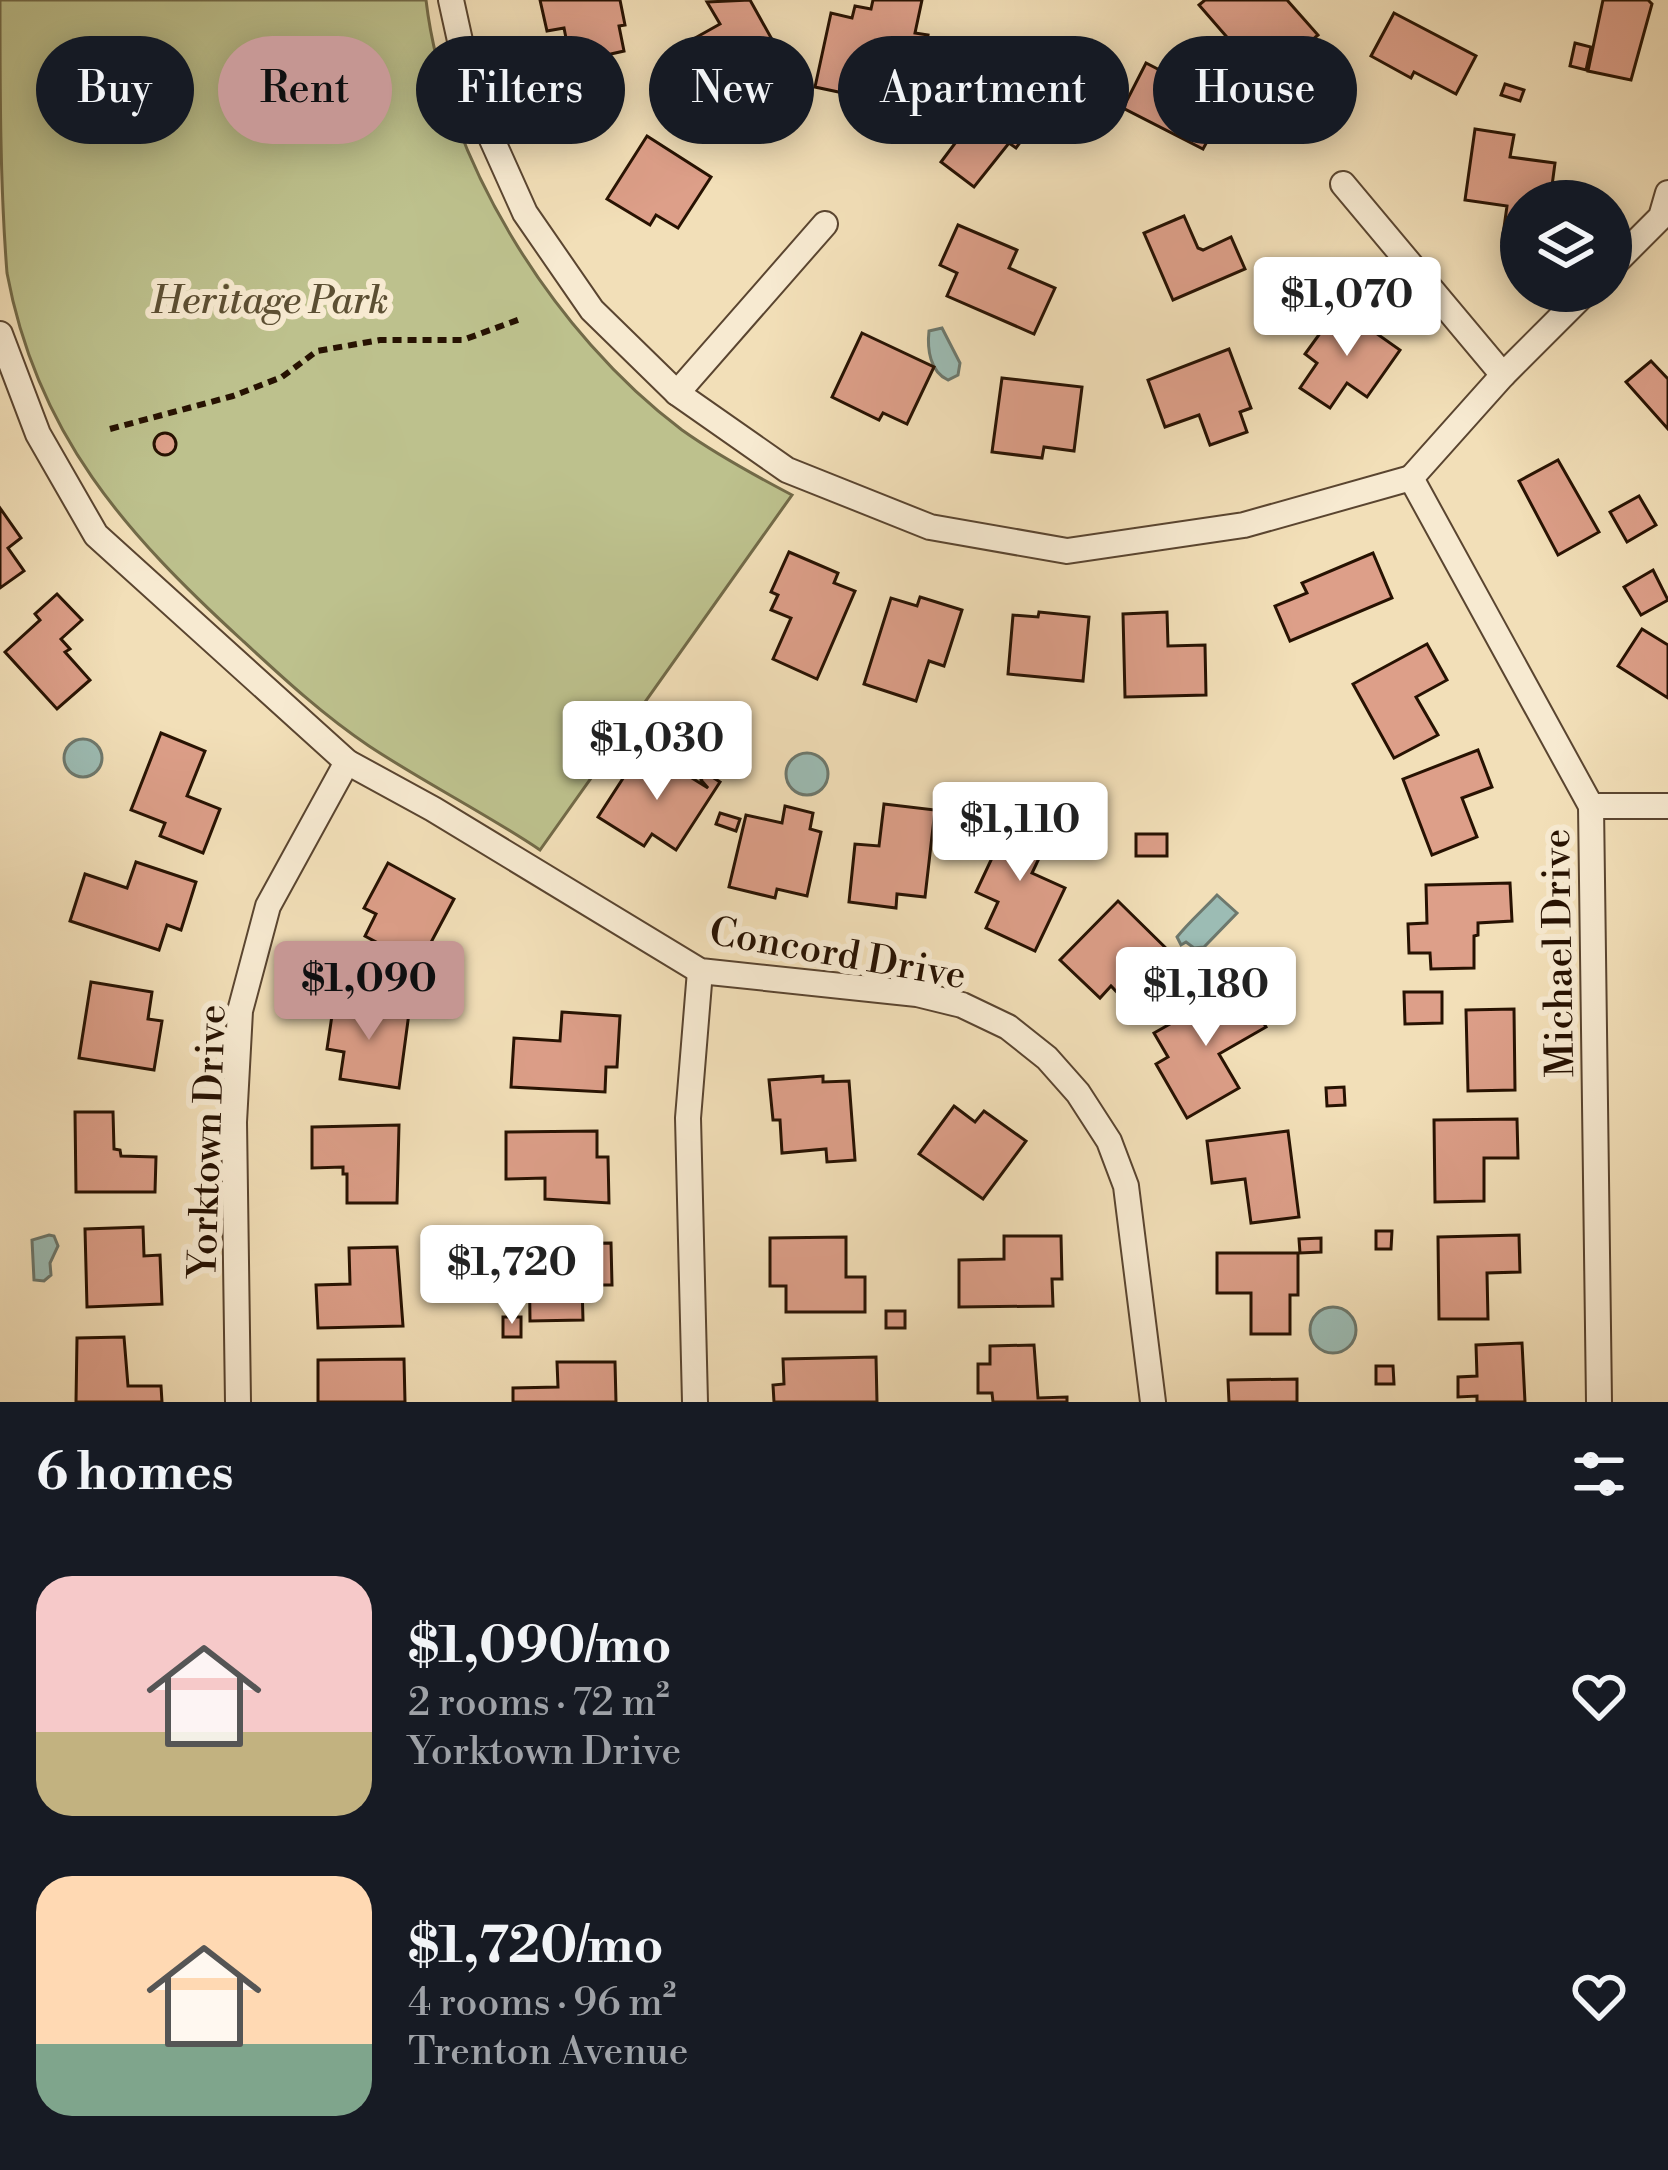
<!DOCTYPE html>
<html lang="en">
<head>
<meta charset="utf-8">
<style>
	:root { --surface:#171b24; --page:#20242c; --text:#f1f3f6; --muted:#9ea1a6; --accent:#c59692 }
	body { margin:0; font-family:"Libre Bodoni",serif; background:var(--page); color:var(--text); height:100vh; display:flex; flex-direction:column; font-size:45px; white-space:nowrap }
	* { box-sizing:border-box; margin:0 }
	p { font-size:39px; color:var(--muted) }
	.icon { flex:none; width:66px; height:66px; fill:none; stroke:currentColor; stroke-width:2; stroke-linecap:round; stroke-linejoin:round }
	.map { position:relative; height:1402px; overflow:hidden }
	.details { display:flex; flex-direction:column; background:var(--surface); flex:1 }
	.details>* { flex:none }
	.banner { position:absolute; left:36px; top:36px; width:1596px; height:108px; display:flex; gap:24px }
	.controls { position:absolute; left:1500px; top:180px; display:grid; gap:24px }
	.controls a { display:grid; place-items:center; width:132px; height:132px; border-radius:50%; background:var(--surface); box-shadow:0 6px 30px #0003; font-size:60px }
	.price { position:absolute; translate:-50% -102px; padding:0 27px; border-radius:12px; background:#fff; color:#222; font-size:39px; line-height:78px; filter:drop-shadow(0 3px 6px #0008) }
	.price::after { content:''; position:absolute; left:50%; top:72px; width:36px; height:27px; margin-left:-18px; background:inherit; clip-path:polygon(0 0,100% 0,50% 100%) }
	.price.on { background:var(--accent); color:#111 }
	ul { padding:0; list-style:none }
	li { display:flex; align-items:center; gap:36px; height:300px; padding:0 36px }
	li span { display:grid; place-items:center; flex:none; width:336px; height:240px; border-radius:36px; color:#555 }
	li>.icon { margin-inline-start:auto }
	span .icon { width:144px; height:144px; fill:#fffc; stroke-width:1 }
	li b { font-size:51px }
	h2 { display:flex; justify-content:space-between; align-items:center; height:144px; padding:0 36px; font-size:51px }
	.tag { padding:0 42px; border-radius:54px; background:var(--surface); box-shadow:0 6px 30px #0003; font-size:42px; line-height:108px }
	.tag.on { background:var(--accent); color:#111 }
	.map>svg:first-child { display:block }
</style>
</head>
<body>
<div class="map">
<svg width="1668" height="1402" viewBox="0 0 1668 1402">
	<rect width="100%" height="100%" fill="#f2dfb8"/>
	<filter id="stains"><feTurbulence type="fractalNoise" baseFrequency=".00167" numOctaves="4"/><feColorMatrix values="0 0 0 0 .2 0 0 0 0 .09 0 0 0 0 .02 0 0 0 .5 -.17"/></filter>
	<radialGradient id="worn" r=".72"><stop offset=".6" stop-color="#630" stop-opacity="0"/><stop offset="1" stop-color="#630" stop-opacity=".3"/></radialGradient>
	<path fill="#bdc18d" stroke="#726a48" stroke-width="3" d="M 0,0 L 426,0 C 445,160 554,334 682,430 C 717,455 754,475 792,495 L 540,850 C 485,813 425,783 369,746 C 324,716 283,678 243,641 C 126,534 37,435 7,273 C 0,185 0,89 0,0 Z"/>
	<g fill="#9cbcb4" stroke="#6d786d" stroke-width="3">
		<path d="M 942,328 L 960,363 L 958,375 L 948,380 C 930,372 927,349 929,331 Z"/>
		<circle cx="83" cy="758" r="19"/>
		<circle cx="807" cy="774" r="21"/>
		<path d="M 1217,895 L 1237,913 L 1204,947 L 1194,948 L 1186,942 L 1181,945 L 1177,937 C 1189,922 1203,910 1217,895 Z"/>
		<polygon points="49,1235 54,1236 58,1246 50,1263 51,1275 44,1281 34,1280 32,1240"/>
		<circle cx="1333" cy="1330" r="23"/>
	</g>
	<g fill="#dd9f89" stroke="#271202" stroke-width="3">
		<polygon points="540,0 620,0 625,25 619,26 624,51 571,63 564,28 547,31"/>
		<polygon points="750,0 779,52 727,81 746,117 708,138 689,104 706,94 679,47 720,24 707,2"/>
		<polygon points="873,0 922,0 915,33 928,35 924,54 907,51 898,91 865,84 862,97 815,87 831,13 852,18 855,6 871,9"/>
		<polygon points="1287,0 1318,35 1283,65 1277,58 1259,74 1199,5 1205,0"/>
		<polygon points="1603,0 1648,0 1652,4 1631,80 1588,71"/>
		<polygon points="1394,13 1476,56 1456,94 1414,72 1411,78 1371,56"/>
		<polygon points="1575,43 1591,47 1586,70 1570,66"/>
		<polygon points="1195,59 1251,88 1228,133 1215,127 1203,149 1123,108 1146,63 1183,82"/>
		<polygon points="946,68 1015,121 1010,127 1024,137 1016,148 1009,143 974,187 941,162 959,138 917,105"/>
		<polygon points="1505,84 1524,90 1520,101 1501,95"/>
		<polygon points="1475,129 1514,135 1510,157 1555,163 1550,201 1521,201 1521,245 1502,242 1507,206 1465,200"/>
		<polygon points="647,136 711,177 678,228 656,215 650,225 607,199"/>
		<polygon points="1184,216 1198,248 1203,250 1231,237 1245,269 1173,300 1144,233"/>
		<polygon points="958,225 1017,250 1009,268 1055,288 1034,334 947,296 957,273 940,265"/>
		<polygon points="1339,307 1400,350 1367,397 1347,383 1330,408 1300,388 1317,363 1305,354"/>
		<polygon points="862,333 934,367 907,424 883,413 879,420 832,397"/>
		<polygon points="1229,349 1251,408 1240,412 1247,432 1210,445 1199,415 1165,427 1148,380"/>
		<polygon points="1651,361 1668,379 1668,429 1626,382"/>
		<polygon points="1002,378 1082,387 1074,451 1044,447 1042,458 992,452"/>
		<circle cx="165" cy="444" r="11"/>
		<polygon points="1558,460 1599,532 1558,555 1519,481"/>
		<polygon points="1639,496 1656,525 1627,542 1610,512"/>
		<polygon points="0,508 21,538 8,548 24,571 0,588"/>
		<polygon points="789,552 838,573 834,583 855,591 817,679 773,659 791,618 771,610 778,595 771,592"/>
		<polygon points="1373,553 1392,598 1290,641 1275,606 1307,593 1302,583"/>
		<polygon points="1653,570 1668,600 1641,615 1624,587"/>
		<polygon points="57,594 82,620 61,639 70,649 65,652 90,680 57,709 5,652 40,620 35,614"/>
		<polygon points="920,597 962,610 944,666 929,661 916,701 864,684 891,598 917,606"/>
		<polygon points="1039,612 1089,617 1083,681 1008,674 1013,615 1038,617"/>
		<polygon points="1167,612 1168,646 1205,645 1206,695 1125,697 1123,614"/>
		<polygon points="1642,629 1668,645 1668,698 1618,666"/>
		<polygon points="1427,644 1447,680 1416,697 1438,735 1394,758 1353,684"/>
		<polygon points="161,733 205,751 187,796 220,809 203,853 160,836 165,823 131,810"/>
		<polygon points="1478,750 1492,787 1462,798 1477,837 1432,855 1403,779"/>
		<polygon points="640,752 676,774 679,770 708,788 701,780 706,773 720,782 676,850 652,834 644,846 598,817"/>
		<polygon points="884,804 935,810 925,897 897,894 896,908 849,902 855,844 879,846"/>
		<polygon points="785,806 813,813 810,829 821,832 807,896 777,889 775,898 729,887 746,815 782,823"/>
		<polygon points="1014,811 1053,829 1032,873 1065,888 1035,951 986,928 998,902 976,892"/>
		<polygon points="720,813 740,819 736,831 716,824"/>
		<rect x="1136" y="834" width="31" height="22"/>
		<polygon points="136,862 196,882 181,930 167,925 159,950 70,921 85,874 127,888"/>
		<polygon points="388,863 454,899 419,965 365,936 376,914 364,908"/>
		<polygon points="1510,883 1512,921 1478,923 1478,935 1474,936 1474,968 1431,969 1430,953 1409,953 1408,924 1427,923 1426,885"/>
		<polygon points="1118,901 1179,961 1132,1008 1111,986 1100,998 1060,960"/>
		<polygon points="91,982 152,992 148,1019 162,1021 154,1070 79,1058"/>
		<polygon points="1241,984 1266,1027 1219,1054 1239,1088 1187,1118 1156,1064 1168,1057 1154,1033"/>
		<polygon points="1404,992 1442,992 1442,1023 1405,1024"/>
		<polygon points="334,1002 409,1013 399,1088 340,1079 344,1052 327,1049"/>
		<polygon points="1514,1009 1515,1090 1468,1091 1466,1010"/>
		<polygon points="562,1012 620,1016 617,1067 606,1067 605,1092 511,1087 514,1038 560,1041"/>
		<polygon points="823,1076 823,1082 849,1081 855,1160 827,1162 826,1149 782,1153 780,1120 773,1120 769,1080"/>
		<polygon points="1344,1087 1345,1105 1327,1106 1326,1088"/>
		<polygon points="954,1106 975,1122 984,1111 1026,1141 983,1199 919,1154"/>
		<polygon points="75,1112 113,1112 114,1149 120,1150 121,1156 156,1157 155,1192 76,1192"/>
		<polygon points="1517,1119 1518,1158 1484,1158 1484,1201 1435,1202 1434,1120"/>
		<polygon points="399,1125 397,1203 347,1203 347,1174 343,1174 343,1167 312,1168 312,1127"/>
		<polygon points="597,1131 597,1157 608,1157 609,1203 545,1199 545,1178 506,1179 506,1132"/>
		<polygon points="1288,1131 1299,1217 1251,1223 1245,1179 1212,1183 1207,1141"/>
		<polygon points="143,1227 144,1256 160,1255 162,1304 87,1307 85,1229"/>
		<polygon points="1376,1231 1392,1231 1391,1249 1376,1249"/>
		<polygon points="1519,1235 1520,1272 1487,1273 1488,1319 1439,1319 1438,1237"/>
		<polygon points="1004,1236 1061,1236 1062,1279 1052,1279 1053,1306 959,1307 959,1260 1004,1259"/>
		<polygon points="846,1237 846,1277 865,1277 865,1312 786,1312 786,1286 770,1286 770,1238"/>
		<polygon points="1321,1238 1321,1252 1300,1253 1299,1239"/>
		<polygon points="611,1243 612,1285 582,1285 583,1320 530,1321 529,1244"/>
		<polygon points="397,1247 403,1326 318,1328 316,1285 350,1284 349,1248"/>
		<polygon points="1217,1253 1298,1253 1298,1295 1290,1295 1290,1334 1251,1334 1251,1293 1217,1293"/>
		<rect x="886" y="1311" width="19" height="17"/>
		<rect x="503" y="1317" width="18" height="20"/>
		<polygon points="124,1337 128,1386 161,1386 162,1402 76,1402 77,1338"/>
		<polygon points="1522,1343 1525,1402 1477,1402 1477,1396 1458,1397 1458,1377 1477,1376 1476,1345"/>
		<polygon points="1034,1345 1038,1398 1067,1397 1067,1402 993,1402 992,1393 978,1393 978,1364 990,1364 990,1346"/>
		<polygon points="876,1357 877,1402 774,1402 773,1385 784,1384 783,1359"/>
		<polygon points="404,1359 405,1402 318,1402 318,1360"/>
		<polygon points="557,1362 615,1362 616,1402 513,1402 513,1388 558,1387"/>
		<polygon points="1376,1366 1393,1366 1394,1384 1376,1384"/>
		<polygon points="1297,1379 1297,1402 1229,1402 1228,1380"/>
	</g>
	<g fill="none" stroke-linecap="round" stroke-linejoin="round">
		<g stroke="#5a4530" stroke-width="28">
			<g id="minor">
				<polyline points="451,0 472,95 525,213 592,310 677,393 787,470 930,527 1067,551 1244,525 1411,478"/>
				<polyline points="1343,184 1503,375"/>
				<polyline points="1611,267 1661,217 1668,193"/>
				<polyline points="0,334 38,434 96,535 347,762 433,809 700,971 917,994 962,1005 1008,1027 1047,1058 1078,1093 1109,1141 1126,1186 1153,1402"/>
				<polyline points="677,393 825,224"/>
				<polyline points="1411,478 1591,806 1599,1402"/>
				<polyline points="1411,478 1503,375 1587,291"/>
				<polyline points="1591,806 1668,806"/>
				<polyline points="238,1402 234,1122 240,1011 268,906 347,762"/>
				<polyline points="695,1402 688,1118 700,971"/>
			</g>
		</g>
		<polyline stroke="#271202" stroke-width="6" stroke-dasharray="9 6" stroke-linecap="butt" points="110,429 233,396 282,377 317,351 380,340 463,340 523,318"/>
		<use href="#minor" stroke="#f7ead1" stroke-width="24"/>
	</g>
	<g text-anchor="middle" stroke-width="12" stroke-linejoin="round" paint-order="stroke">
		<g font-size="39" font-style="italic" fill="#5c4f33" stroke="#f7ead1">
			<text x="270" y="313">Heritage Park</text>
		</g>
		<g font-size="39" fill="#271202" stroke="#f7ead1">
			<text transform="translate(838 952) rotate(10)" y="14">Concord Drive</text>
			<text transform="translate(1557 953) rotate(-91)" y="14">Michael Drive</text>
			<text transform="translate(206 1141) rotate(-88)" y="14">Yorktown Drive</text>
		</g>
	</g>
	<rect width="100%" height="100%" filter="url(#stains)"/>
	<rect width="100%" height="100%" fill="url(#worn)"/>
</svg>
<div class="controls">
<a><svg class="icon" aria-label="layers" viewBox="0 0 24 24"><path d="M12 4l9 5-9 5-9-5zM3 14l9 5 9-5"/></svg></a>
</div>
<b class="price" style="left:1347px;top:359px">$1,070</b>
<b class="price" style="left:657px;top:803px">$1,030</b>
<b class="price" style="left:1020px;top:884px">$1,110</b>
<b class="price on" style="left:369px;top:1043px">$1,090</b>
<b class="price" style="left:1206px;top:1049px">$1,180</b>
<b class="price" style="left:512px;top:1327px">$1,720</b>
<div class="banner">
<a class="tag">Buy</a>
<a class="tag on">Rent</a>
<a class="tag">Filters</a>
<a class="tag">New</a>
<a class="tag">Apartment</a>
<a class="tag">House</a>
</div>
</div>
<section class="details">
<h2>6 homes<svg class="icon" aria-label="filters" viewBox="0 0 24 24"><path d="M4 7h16M4 17h16"/><circle cx="9" cy="7" r="2"/><circle cx="15" cy="17" r="2"/></svg></h2>
<ul>
<li><span style="background:linear-gradient(#f6c9c9 65%,#c2b280 0)"><svg class="icon" aria-label="home" viewBox="0 0 24 24"><path d="M3 11l9-7 9 7M6 9v11h12V9"/></svg></span><div><b>$1,090/mo</b><p>2 rooms · 72 m²</p><p>Yorktown Drive</p></div><svg class="icon" aria-label="heart" viewBox="0 0 24 24"><path d="M12 20l-8-8c-3-5 5-10 8-4 3-6 11-1 8 4z"/></svg></li>
<li><span style="background:linear-gradient(#ffd9b3 70%,#7fa58c 0)"><svg class="icon" aria-label="home" viewBox="0 0 24 24"><path d="M3 11l9-7 9 7M6 9v11h12V9"/></svg></span><div><b>$1,720/mo</b><p>4 rooms · 96 m²</p><p>Trenton Avenue</p></div><svg class="icon" aria-label="heart" viewBox="0 0 24 24"><path d="M12 20l-8-8c-3-5 5-10 8-4 3-6 11-1 8 4z"/></svg></li>
</ul>
</section>
</body>
</html>
